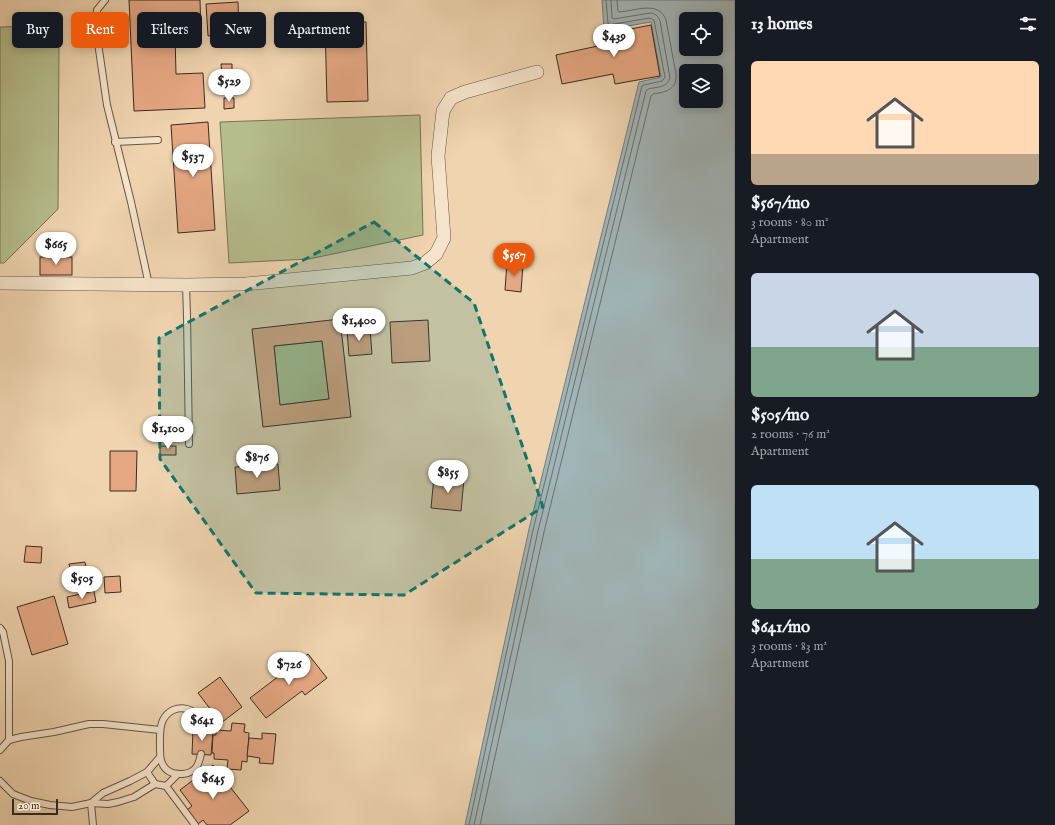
<!DOCTYPE html>
<html lang="en">
<head>
<meta charset="utf-8">
<style>
	:root { --surface:#171b24; --page:#242831; --text:#f1f3f6; --muted:#9ea1a6; --accent:#ea580c }
	body { margin:0; font-family:"IM FELL English",serif; background:var(--page); color:var(--text); height:100vh; display:flex; flex-direction:column; font-size:15px; white-space:nowrap }
	* { box-sizing:border-box; margin:0 }
	p { font-size:13px; color:var(--muted) }
	.icon { flex:none; width:22px; height:22px; fill:none; stroke:currentColor; stroke-width:2; stroke-linecap:round; stroke-linejoin:round }
	.map { position:relative; flex:1; overflow:hidden }
	.sheet { display:flex; flex-direction:column; background:var(--surface); width:320px }
	.sheet>* { flex:none }
	.hud { position:absolute; left:12px; top:12px; width:380px; height:36px; display:flex; gap:8px }
	.controls { position:absolute; left:679px; top:12px; display:grid; gap:8px }
	.controls a { display:grid; place-items:center; width:44px; height:44px; border-radius:6px; background:var(--surface); box-shadow:0 2px 10px #0003; font-size:20px }
	.scale { position:absolute; left:12px; bottom:10px; width:46px; box-sizing:border-box; padding-left:4px; border:2px solid #362c22; border-top:0; font-size:11px; line-height:14px; white-space:nowrap; color:#362c22; -webkit-text-stroke:3px #f5e3cb; paint-order:stroke }
	.price { position:absolute; translate:-50% -34px; padding:0 9px; border-radius:14px; background:#fff; color:#222; font-size:13px; line-height:26px; filter:drop-shadow(0 1px 2px #0008) }
	.price::after { content:''; position:absolute; left:50%; top:24px; width:12px; height:9px; margin-left:-6px; background:inherit; clip-path:polygon(0 0,100% 0,50% 100%) }
	.price.selected { background:var(--accent); color:#fff }
	ul { padding:0; list-style:none }
	li { display:grid; align-content:center; gap:8px; height:212px; padding:0 16px }
	li span { display:grid; place-items:center; height:124px; border-radius:6px; color:#555 }
	li>.icon { margin-inline-start:auto }
	span .icon { width:72px; height:72px; fill:#fffc; stroke-width:1 }
	li b { font-size:17px }
	h2 { display:flex; justify-content:space-between; align-items:center; height:48px; padding:0 16px; font-size:17px }
	.chip { padding:0 14px; border-radius:6px; background:var(--surface); box-shadow:0 2px 10px #0003; font-size:14px; line-height:36px }
	.chip.selected { background:var(--accent); color:#fff }
	main { display:flex; flex:1; min-height:0 }
	.map>svg:first-child { display:block }
</style>
</head>
<body>
<main>
<div class="map">
<svg width="735" height="825" viewBox="0 0 735 825">
	<rect width="100%" height="100%" fill="#efd4af"/>
	<filter id="stains"><feTurbulence type="fractalNoise" baseFrequency=".005" numOctaves="4"/><feColorMatrix values="0 0 0 0 .2 0 0 0 0 .09 0 0 0 0 .02 0 0 0 .5 -.17"/></filter>
	<radialGradient id="worn" r=".72"><stop offset=".6" stop-color="#630" stop-opacity="0"/><stop offset="1" stop-color="#630" stop-opacity=".3"/></radialGradient>
	<g fill="#b6bd8c" stroke="#767457">
		<polygon points="44,26 59,48 58,209 4,263 0,263 0,27"/>
		<polygon points="420,115 423,235 309,259 229,263 220,122"/>
		<polygon points="322,341 329,399 280,405 274,346"/>
	</g>
	<path fill="#a1b5b8" stroke="#767e7c" fill-rule="evenodd" d="M 602,0 L 735,0 L 735,825 L 465,825 L 529,529 L 639,82 L 661,77 L 651,22 L 604,30 ZM 686,19 L 716,19 L 716,49 L 686,49 ZM 686,71 L 716,71 L 716,101 L 686,101 Z"/>
	<g fill="none" stroke-linecap="round" stroke-linejoin="round">
		<g stroke="#6c706d" stroke-width="1">
			<polyline points="469,825 533,530 642,86 644,85 662,81 665,77 654,20 649,18 609,25 608,23 606,0"/>
			<path d="M 474,825 L 538,531 L 646,91 L 648,89 C 656,87 667,88 670,78 L 660,21 C 658,16 655,13 650,13 L 614,19 L 612,18 L 611,0"/>
			<path d="M 480,825 L 544,532 L 651,96 L 653,94 C 666,92 677,90 676,74 L 666,20 C 659,0 635,11 619,12 L 618,11 L 617,0"/>
		</g>
	</g>
	<g fill="#e6a883" stroke="#362c22" fill-rule="evenodd">
		<polygon points="129,0 200,0 201,33 175,35 176,74 203,73 205,108 134,111"/>
		<polygon points="238,2 239,34 208,36 206,4"/>
		<polygon points="366,22 368,101 327,102 325,23"/>
		<polygon points="651,25 660,76 615,84 613,74 562,84 556,55 607,44 605,34"/>
		<polygon points="221,64 232,64 232,74 222,75"/>
		<polygon points="224,98 234,98 234,108 224,109"/>
		<polygon points="208,122 215,230 178,233 171,125"/>
		<rect x="40" y="257" width="32" height="18"/>
		<polygon points="507,262 523,264 521,292 505,290"/>
		<path d="M 340,319 L 351,417 L 263,427 L 252,329 ZM 322,341 L 329,399 L 280,405 L 274,346 Z"/>
		<polygon points="428,320 430,361 392,363 390,322"/>
		<polygon points="370,329 372,354 349,356 347,330"/>
		<rect x="160" y="446" width="16" height="9"/>
		<polygon points="110,451 137,451 136,491 110,491"/>
		<polygon points="278,464 280,490 237,494 235,467"/>
		<polygon points="434,476 464,479 461,511 431,508"/>
		<polygon points="26,546 42,547 41,563 24,562"/>
		<polygon points="85,562 88,577 72,579 69,564"/>
		<polygon points="120,576 121,592 105,593 104,577"/>
		<polygon points="94,591 96,602 69,608 67,597"/>
		<polygon points="54,596 68,644 32,655 17,607"/>
		<polygon points="308,654 327,678 305,695 302,691 266,718 250,698"/>
		<polygon points="220,677 242,707 221,723 198,693"/>
		<polygon points="232,723 245,724 244,732 249,733 247,762 242,761 241,770 227,769 228,760 214,759 214,753 212,753 213,735 216,735 216,730 231,731"/>
		<polygon points="193,730 213,731 211,755 192,754"/>
		<polygon points="262,733 276,734 273,764 259,763 260,758 247,756 249,738 262,739"/>
		<polygon points="213,765 249,811 230,825 207,825 203,820 198,824 187,810 192,806 180,790"/>
	</g>
	<g fill="none" stroke-linecap="round" stroke-linejoin="round">
		<g stroke="#645645" stroke-width="8">
			<g id="lane">
				<polyline points="105,0 97,10 96,29 107,105 131,202 149,285"/>
				<polyline points="115,142 158,140"/>
				<polyline points="186,285 187,316 189,444"/>
				<polyline points="0,628 3,632 9,661 9,740"/>
				<polyline points="0,750 9,740 21,737 54,732 89,724 103,724 160,730"/>
				<path d="M 201,754 C 200,758 199,763 197,766 C 191,776 175,776 167,770 C 160,764 160,756 160,747 C 160,739 159,728 163,720 C 174,699 203,708 204,731"/>
				<polyline points="147,772 155,784"/>
				<polyline points="0,781 13,794 31,801 50,805 72,807 91,803 108,804 118,802 134,797 155,784 166,786 195,825"/>
				<polyline points="166,786 178,774"/>
				<polyline points="93,825 91,803 103,793 130,781 147,772 160,757"/>
			</g>
		</g>
		<g stroke="#645645" stroke-width="14">
			<polyline id="street" points="0,283 186,285 246,284 412,268 425,263 436,254 444,238 438,156 443,111 451,98 465,92 537,72"/>
		</g>
		<use href="#lane" stroke="#f5e3cb" stroke-width="6"/>
		<use href="#street" stroke="#f5e3cb" stroke-width="13"/>
	</g>
	<path fill="#0f766e" fill-opacity="0.2" stroke="#0f766e" stroke-width="3" stroke-dasharray="8 5" stroke-linejoin="round" d="M 374,222 L 474,303 L 543,507 L 404,595 L 256,593 L 160,459 L 159,338 Z"/>
	<rect width="100%" height="100%" filter="url(#stains)"/>
	<rect width="100%" height="100%" fill="url(#worn)"/>
</svg>
<div class="controls">
<a><svg class="icon" aria-label="locate" viewBox="0 0 24 24"><circle cx="12" cy="12" r="6"/><path d="M12 2v4M12 18v4M2 12h4M18 12h4"/></svg></a>
<a><svg class="icon" aria-label="layers" viewBox="0 0 24 24"><path d="M12 4l9 5-9 5-9-5zM3 14l9 5 9-5"/></svg></a>
</div>
<div class="scale">20 m</div>
<b class="price" style="left:614px;top:58px">$439</b>
<b class="price" style="left:229px;top:103px">$529</b>
<b class="price" style="left:193px;top:178px">$537</b>
<b class="price" style="left:56px;top:266px">$665</b>
<b class="price selected" style="left:514px;top:277px">$567</b>
<b class="price" style="left:359px;top:342px">$1,400</b>
<b class="price" style="left:168px;top:450px">$1,100</b>
<b class="price" style="left:257px;top:479px">$876</b>
<b class="price" style="left:448px;top:494px">$855</b>
<b class="price" style="left:82px;top:600px">$505</b>
<b class="price" style="left:289px;top:686px">$726</b>
<b class="price" style="left:202px;top:742px">$641</b>
<b class="price" style="left:213px;top:800px">$645</b>
<div class="hud">
<a class="chip">Buy</a>
<a class="chip selected">Rent</a>
<a class="chip">Filters</a>
<a class="chip">New</a>
<a class="chip">Apartment</a>
</div>
</div>
<section class="sheet">
<h2>13 homes<svg class="icon" aria-label="filters" viewBox="0 0 24 24"><path d="M4 7h16M4 17h16"/><circle cx="9" cy="7" r="2"/><circle cx="15" cy="17" r="2"/></svg></h2>
<ul>
<li><span style="background:linear-gradient(#ffd9b3 75%,#b9a48a 0)"><svg class="icon" aria-label="home" viewBox="0 0 24 24"><path d="M3 11l9-7 9 7M6 9v11h12V9"/></svg></span><div><b>$567/mo</b><p>3 rooms · 80 m²</p><p>Apartment</p></div></li>
<li><span style="background:linear-gradient(#c9d6e8 60%,#7fa58c 0)"><svg class="icon" aria-label="home" viewBox="0 0 24 24"><path d="M3 11l9-7 9 7M6 9v11h12V9"/></svg></span><div><b>$505/mo</b><p>2 rooms · 76 m²</p><p>Apartment</p></div></li>
<li><span style="background:linear-gradient(#bfe0f5 60%,#7fa58c 0)"><svg class="icon" aria-label="home" viewBox="0 0 24 24"><path d="M3 11l9-7 9 7M6 9v11h12V9"/></svg></span><div><b>$641/mo</b><p>3 rooms · 83 m²</p><p>Apartment</p></div></li>
</ul>
</section>
</main>
</body>
</html>
